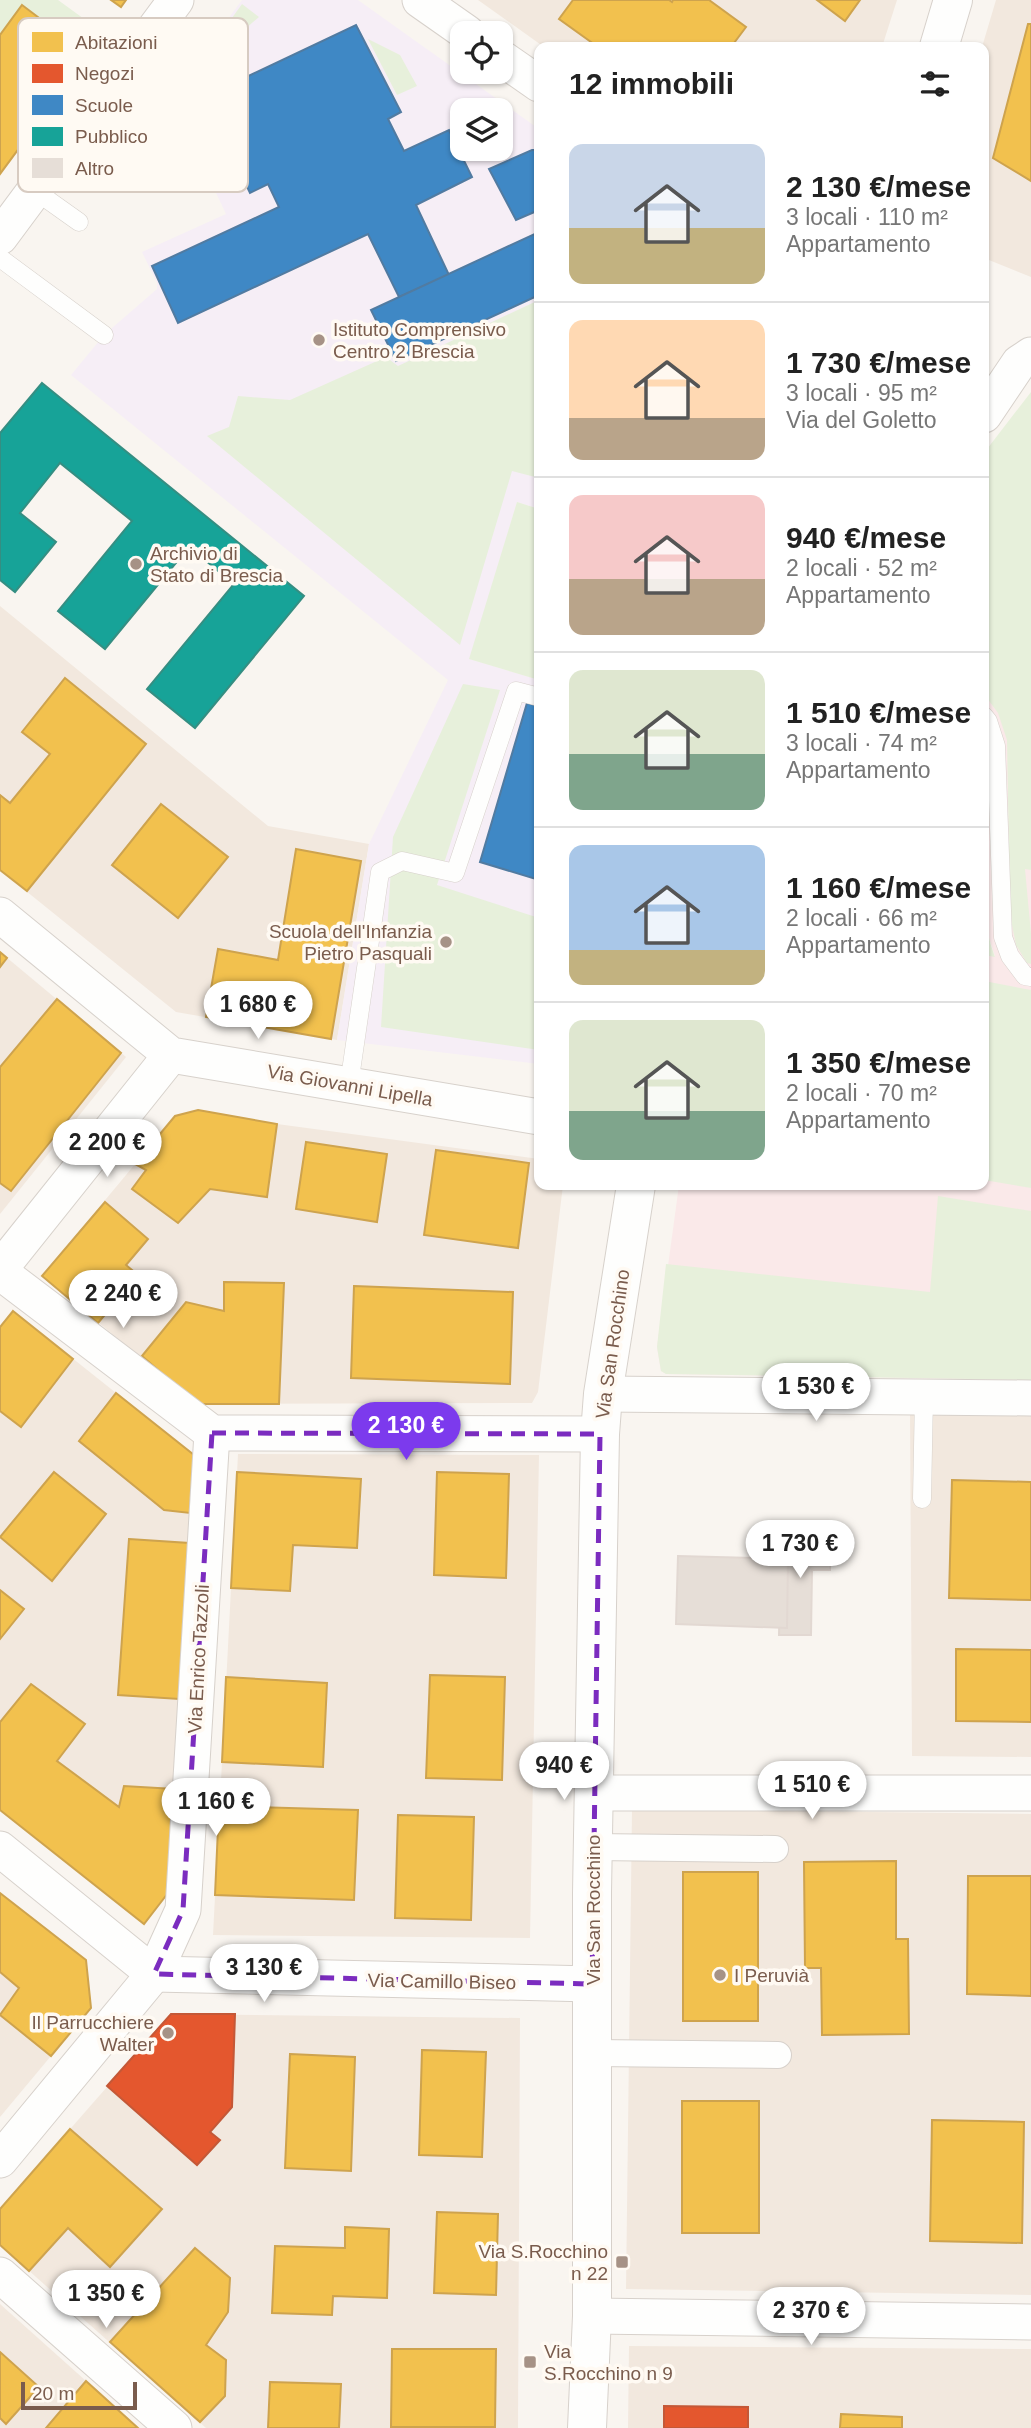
<!DOCTYPE html>
<html lang="it">
<head>
<meta charset="utf-8">
<style>
	:root { --surface:#fff; --page:#f2f2f2; --text:#222; --muted:#767676; --line:#e0e0e0; --accent:#7c3aed }
	body { margin:0; font-family:Helvetica,sans-serif; background:var(--page); color:var(--text); height:100vh; display:flex; flex-direction:column; font-size:26px; white-space:nowrap }
	* { box-sizing:border-box; margin:0 }
	p { font-size:23px; color:var(--muted) }
	.icon { flex:none; width:38px; height:38px; fill:none; stroke:currentColor; stroke-width:2; stroke-linecap:round; stroke-linejoin:round }
	.map { position:relative; flex:1; overflow:hidden }
	.panel { position:absolute; left:534px; top:42px; width:455px; height:1148px; display:flex; flex-direction:column; background:var(--surface); border-radius:14px; box-shadow:0 2px 5px #0004 }
	.panel>* { flex:none }
	.fabs { position:absolute; left:450px; top:21px; display:grid; gap:14px }
	.fabs a { display:grid; place-items:center; width:63px; height:63px; border-radius:14px; background:var(--surface); box-shadow:0 2px 5px #0004; font-size:35px }
	.scale { position:absolute; left:21px; bottom:18px; width:116px; box-sizing:border-box; padding-left:7px; border:4px solid #7a5c4d; border-top:0; font-size:19px; line-height:24px; white-space:nowrap; color:#7a5c4d; -webkit-text-stroke:5px #fffaf3; paint-order:stroke }
	.price { position:absolute; translate:-50% -60px; padding:0 16px; border-radius:24px; background:#fff; color:#222; font-size:23px; line-height:46px; filter:drop-shadow(0 2px 4px #0008) }
	.price::after { content:''; position:absolute; left:50%; top:42px; width:21px; height:16px; margin-left:-10px; background:inherit; clip-path:polygon(0 0,100% 0,50% 100%) }
	.price.current { background:var(--accent); color:#fff }
	ul { padding:0; list-style:none }
	li { display:flex; align-items:center; gap:21px; height:175px; padding:0 35px }
	li+li { border-top:2px solid var(--line) }
	li span { display:grid; place-items:center; flex:none; width:196px; height:140px; border-radius:14px; color:#555 }
	li>.icon { margin-inline-start:auto }
	span .icon { width:84px; height:84px; fill:#fffc; stroke-width:1 }
	li b { font-size:30px }
	h2 { display:flex; justify-content:space-between; align-items:center; height:84px; padding:0 35px; font-size:30px }
	.map>svg:first-child { display:block }
</style>
</head>
<body>
<div class="map">
<svg width="1031" height="2428" viewBox="0 0 1031 2428">
	<rect width="100%" height="100%" fill="#f9f5f0"/>
	<g fill="#f2e8de">
		<polygon points="478,0 897,0 882,47 544,47"/>
		<polygon points="996,0 1031,0 1031,277 984,258 982,47"/>
		<polygon points="0,606 268,826 369,844 337,1040 176,1012 0,870"/>
		<polygon points="0,952 126,1057 0,1214"/>
		<polygon points="198,1110 277,1124 539,1159 539,1185 563,1185 538,1392 532,1403 197,1404 42,1276 175,1116"/>
		<polygon points="13,1311 194,1455 168,1893 144,1924 0,1810 0,1327"/>
		<polygon points="910,1411 1031,1414 1031,1757 912,1756"/>
		<polygon points="238,1454 539,1455 530,1938 213,1935"/>
		<polygon points="632,1809 1031,1814 1031,2295 626,2289"/>
		<polygon points="0,1893 86,1960 91,2008 0,2117"/>
		<polygon points="171,2014 520,2018 518,2428 206,2428 0,2245 0,2209"/>
		<polygon points="0,2304 86,2381 138,2428 0,2428"/>
		<polygon points="629,2346 1031,2349 1031,2428 628,2428"/>
	</g>
	<path fill="#f6eef6" fill-rule="evenodd" d="M 242,0 L 358,0 L 539,129 L 539,509 L 517,502 L 470,659 L 539,680 L 539,1064 L 337,1040 L 369,844 L 448,680 L 71,375 L 104,335 L 157,289 L 157,283 L 142,252 L 226,214 L 184,125 L 162,108 ZM 369,40 L 400,55 L 416,86 L 397,95 ZM 462,110 L 500,110 L 500,149 L 462,149 Z"/>
	<polygon fill="#fae9e9" points="984,562 1031,574 1031,1380 666,1374 661,1371 657,1347 679,1185 984,1185 984,955 995,956 987,932 984,880 986,762 984,749"/>
	<g fill="#e7f0db">
		<polygon points="0,0 58,0 102,32 88,55 22,5 0,35"/>
		<polygon points="242,4 259,17 215,55 209,50"/>
		<polygon points="368,39 400,55 417,86 397,95"/>
		<polygon points="539,300 539,466 535,477 512,471 460,645 207,436 229,427 238,396 290,400 386,357 398,366"/>
		<polygon points="1031,392 1031,870 1025,869 1031,934 1031,964 1027,963 1016,945 1010,915 1007,740 998,713 984,694 984,453"/>
		<polygon points="517,502 539,509 539,680 469,659"/>
		<polygon points="463,684 500,690 437,885 539,918 539,1050 381,1027 393,837"/>
		<path d="M 984,749 L 986,762 C 985,819 974,904 995,957 L 984,955 Z"/>
		<polygon points="984,981 1031,990 1031,1188 984,1180"/>
		<polygon points="938,1196 1031,1211 1031,1380 666,1374 661,1371 657,1347 666,1264 930,1292"/>
	</g>
	<g fill="#f2c14e" stroke="#cea34e" stroke-width="2">
		<polygon points="111,0 126,0 121,7"/>
		<polygon points="573,0 669,0 672,2 673,0 709,0 746,27 731,47 645,47 639,43 636,47 598,47 559,19"/>
		<polygon points="817,0 860,0 845,21"/>
		<polygon points="22,5 88,55 0,174 0,35"/>
		<polygon points="1028,24 1031,24 1031,181 993,158"/>
		<polygon points="65,678 146,744 27,891 0,870 0,795 10,803 50,754 22,732"/>
		<polygon points="161,804 228,857 178,918 112,865"/>
		<polygon points="296,849 361,861 331,1039 206,1017 218,949 278,960"/>
		<polygon points="0,952 7,958 0,967"/>
		<polygon points="57,999 121,1053 11,1191 0,1183 0,1067"/>
		<polygon points="198,1110 277,1124 267,1197 210,1189 178,1223 132,1189 146,1170 135,1164 175,1116"/>
		<polygon points="306,1142 387,1154 377,1222 296,1209"/>
		<polygon points="436,1150 529,1163 518,1248 424,1235"/>
		<polygon points="105,1202 148,1239 126,1265 138,1275 98,1323 42,1276"/>
		<polygon points="224,1282 284,1283 279,1404 197,1404 142,1356 186,1302 224,1311"/>
		<polygon points="354,1286 513,1292 510,1384 351,1378"/>
		<polygon points="13,1311 73,1359 21,1427 0,1411 0,1327"/>
		<polygon points="116,1393 194,1455 190,1513 164,1510 79,1441"/>
		<polygon points="54,1472 106,1514 52,1581 0,1537"/>
		<polygon points="237,1472 361,1479 357,1548 293,1545 290,1591 231,1588"/>
		<polygon points="437,1472 509,1474 506,1578 434,1575"/>
		<polygon points="952,1480 1031,1482 1031,1600 949,1598"/>
		<polygon points="129,1539 189,1543 179,1699 118,1695"/>
		<polygon points="0,1590 24,1609 0,1639"/>
		<polygon points="956,1649 1031,1650 1031,1722 956,1721"/>
		<polygon points="430,1675 505,1677 502,1780 426,1778"/>
		<polygon points="226,1677 327,1683 323,1767 222,1762"/>
		<polygon points="31,1684 85,1724 57,1761 119,1807 124,1786 174,1789 168,1893 144,1924 0,1810 0,1722"/>
		<polygon points="219,1806 358,1810 354,1900 215,1895"/>
		<polygon points="398,1815 474,1817 471,1920 395,1918"/>
		<polygon points="896,1861 896,1939 908,1939 909,2034 822,2035 821,1968 805,1968 804,1862"/>
		<rect x="683" y="1872" width="75" height="149"/>
		<polygon points="968,1876 1031,1876 1031,1996 967,1994"/>
		<polygon points="0,1893 86,1960 91,2008 51,2056 0,2015 19,1988 0,1972"/>
		<polygon points="422,2050 486,2052 482,2157 419,2155"/>
		<polygon points="290,2054 355,2057 351,2171 285,2168"/>
		<rect x="682" y="2101" width="77" height="132"/>
		<polygon points="932,2120 1024,2122 1022,2243 930,2241"/>
		<polygon points="70,2129 162,2209 110,2267 68,2228 29,2271 0,2245 0,2209"/>
		<polygon points="437,2212 498,2214 496,2295 434,2293"/>
		<polygon points="345,2227 389,2229 387,2298 333,2296 332,2315 272,2313 275,2246 345,2248"/>
		<polygon points="195,2248 230,2278 228,2312 206,2345 226,2360 225,2396 200,2422 110,2342"/>
		<polygon points="392,2349 496,2349 495,2427 391,2427"/>
		<polygon points="0,2352 39,2387 6,2424 0,2418"/>
		<polygon points="86,2381 138,2428 46,2428"/>
		<polygon points="270,2382 341,2384 339,2428 268,2428"/>
		<polygon points="841,2414 902,2417 902,2428 840,2428"/>
	</g>
	<g fill="#e4572e" stroke="#c45837" stroke-width="2">
		<polygon points="171,2014 235,2014 232,2107 210,2132 220,2140 197,2165 107,2086"/>
		<polygon points="664,2406 748,2407 748,2428 664,2428"/>
	</g>
	<g fill="#3f88c5" stroke="#517ba1" stroke-width="2">
		<polygon points="356,25 401,112 388,119 404,151 449,130 472,177 416,205 449,275 399,297 368,234 178,323 152,266 279,207 268,184 250,193 204,97"/>
		<polygon points="532,150 539,150 539,210 516,220 489,169"/>
		<polygon points="539,232 539,295 396,361 371,310"/>
		<polygon points="527,703 539,706 539,880 480,862"/>
	</g>
	<polygon fill="#17a398" stroke="#358e82" stroke-width="2" points="42,383 304,596 195,728 147,689 234,584 189,547 105,649 58,611 132,521 60,463 20,513 56,542 15,592 0,580 0,433"/>
	<g fill="#e6ded7" stroke="#e2d8d2" stroke-width="2">
		<polygon points="781,1535 831,1536 830,1570 812,1570 811,1635 779,1635"/>
		<polygon points="678,1556 788,1559 787,1628 676,1624"/>
	</g>
	<g fill="none" stroke-linecap="round" stroke-linejoin="round">
		<g stroke="#d7d1cb" stroke-width="19">
			<g id="service">
				<polyline points="34,190 79,222"/>
				<polyline points="0,258 104,335"/>
				<polyline points="984,716 988,721 996,746 1003,937 1010,956 1025,976 1031,977"/>
				<polyline points="349,1085 380,872 402,861 455,873 516,691 539,697"/>
				<polyline points="922,1499 924,1396"/>
			</g>
		</g>
		<g stroke="#d7d1cb" stroke-width="28">
			<g id="pedestrian">
				<polyline points="594,1847 775,1849"/>
				<polyline points="593,2053 778,2055"/>
			</g>
		</g>
		<g stroke="#d7d1cb" stroke-width="37">
			<g id="minor">
				<polyline points="420,0 467,33"/>
				<polyline points="500,57 539,84"/>
				<polyline points="0,237 176,0"/>
				<polyline points="984,415 1019,363 1031,355"/>
				<polyline points="0,915 171,1055 539,1117"/>
				<polyline points="0,1269 171,1055"/>
				<polyline points="0,1272 212,1433 600,1434"/>
				<polyline points="603,1394 1031,1398"/>
				<polyline points="593,1793 1031,1793"/>
				<polyline points="0,1849 154,1974 592,1984"/>
				<polyline points="0,2160 154,1974 183,1910 212,1433"/>
				<polyline points="0,2275 174,2428"/>
				<polyline points="592,2316 1031,2322"/>
			</g>
		</g>
		<g stroke="#d7d1cb" stroke-width="40">
			<g id="tertiary">
				<polyline points="939,47 953,0"/>
				<polyline points="587,2428 592,2316 592,1893 600,1434 603,1394 636,1185"/>
			</g>
		</g>
		<use href="#service" stroke="#fefefd" stroke-width="18"/>
		<use href="#pedestrian" stroke="#fefefd" stroke-width="26"/>
		<use href="#minor" stroke="#fefefd" stroke-width="35"/>
		<use href="#tertiary" stroke="#fefefd" stroke-width="38"/>
	</g>
	<path fill="none" stroke="#7b2cbf" stroke-width="5" stroke-dasharray="14 9" stroke-linejoin="round" d="M 212,1433 L 600,1434 L 592,1984 L 154,1974 L 183,1910 Z"/>
	<g fill="#a69286" stroke="#fffaf3" stroke-width="2.5">
		<circle cx="319" cy="340" r="7"/>
		<circle cx="136" cy="564" r="7"/>
		<circle cx="446" cy="942" r="7"/>
		<circle cx="720" cy="1975" r="7"/>
		<circle cx="168" cy="2033" r="7"/>
		<rect x="615" y="2255" width="14" height="14" rx="3.5"/>
		<rect x="523" y="2355" width="14" height="14" rx="3.5"/>
	</g>
	<g text-anchor="middle" stroke-width="7" stroke-linejoin="round" paint-order="stroke">
		<g font-size="19" fill="#7a5c4d" stroke="#fffaf3" text-anchor="start">
			<text x="333" y="336">Istituto Comprensivo<tspan x="333" dy="22">Centro 2 Brescia</tspan></text>
			<text x="150" y="560">Archivio di<tspan x="150" dy="22">Stato di Brescia</tspan></text>
			<text x="432" y="938" text-anchor="end">Scuola dell'Infanzia<tspan x="432" dy="22">Pietro Pasquali</tspan></text>
			<text x="734" y="1982">I Peruvià</text>
			<text x="154" y="2029" text-anchor="end">Il Parrucchiere<tspan x="154" dy="22">Walter</tspan></text>
			<text x="608" y="2258" text-anchor="end">Via S.Rocchino<tspan x="608" dy="22">n 22</tspan></text>
			<text x="544" y="2358">Via<tspan x="544" dy="22">S.Rocchino n 9</tspan></text>
		</g>
		<g font-size="19" fill="#7a5c4d" stroke="#fffaf3">
			<text transform="translate(350 1085) rotate(10)" y="7">Via Giovanni Lipella</text>
			<text transform="translate(612 1344) rotate(-82)" y="7">Via San Rocchino</text>
			<text transform="translate(198 1659) rotate(-87)" y="7">Via Enrico Tazzoli</text>
			<text transform="translate(593 1910) rotate(-90)" y="7">Via San Rocchino</text>
			<text transform="translate(442 1981) rotate(1)" y="7">Via Camillo Biseo</text>
		</g>
	</g>
	<rect x="18" y="18" width="230" height="174" rx="10" fill="#fffaf3" stroke="#d7cbc1" stroke-width="2"/>
	<rect x="32" y="32" width="31" height="20" fill="#f2c14e"/>
	<rect x="32" y="64" width="31" height="19" fill="#e4572e"/>
	<rect x="32" y="95" width="31" height="20" fill="#3f88c5"/>
	<rect x="32" y="127" width="31" height="19" fill="#17a398"/>
	<rect x="32" y="158" width="31" height="20" fill="#e6ded7"/>
	<g font-size="19" fill="#7a5c4d">
		<text x="75" y="49">Abitazioni</text>
		<text x="75" y="80">Negozi</text>
		<text x="75" y="112">Scuole</text>
		<text x="75" y="143">Pubblico</text>
		<text x="75" y="175">Altro</text>
	</g>
</svg>
<div class="fabs">
<a><svg class="icon" aria-label="locate" viewBox="0 0 24 24"><circle cx="12" cy="12" r="6"/><path d="M12 2v4M12 18v4M2 12h4M18 12h4"/></svg></a>
<a><svg class="icon" aria-label="layers" viewBox="0 0 24 24"><path d="M12 4l9 5-9 5-9-5zM3 14l9 5 9-5"/></svg></a>
</div>
<div class="scale">20 m</div>
<b class="price" style="left:258px;top:1041px">1 680 €</b>
<b class="price" style="left:107px;top:1179px">2 200 €</b>
<b class="price" style="left:123px;top:1330px">2 240 €</b>
<b class="price" style="left:816px;top:1423px">1 530 €</b>
<b class="price current" style="left:406px;top:1462px">2 130 €</b>
<b class="price" style="left:800px;top:1580px">1 730 €</b>
<b class="price" style="left:564px;top:1802px">940 €</b>
<b class="price" style="left:812px;top:1821px">1 510 €</b>
<b class="price" style="left:216px;top:1838px">1 160 €</b>
<b class="price" style="left:264px;top:2004px">3 130 €</b>
<b class="price" style="left:106px;top:2330px">1 350 €</b>
<b class="price" style="left:811px;top:2347px">2 370 €</b>
<section class="panel">
<h2>12 immobili<svg class="icon" aria-label="filters" viewBox="0 0 24 24"><path d="M4 7h16M4 17h16"/><circle cx="9" cy="7" r="2"/><circle cx="15" cy="17" r="2"/></svg></h2>
<ul>
<li><span style="background:linear-gradient(#c9d6e8 60%,#c2b280 0)"><svg class="icon" aria-label="home" viewBox="0 0 24 24"><path d="M3 11l9-7 9 7M6 9v11h12V9"/></svg></span><div><b>2 130 €/mese</b><p>3 locali · 110 m²</p><p>Appartamento</p></div></li>
<li><span style="background:linear-gradient(#ffd9b3 70%,#b9a48a 0)"><svg class="icon" aria-label="home" viewBox="0 0 24 24"><path d="M3 11l9-7 9 7M6 9v11h12V9"/></svg></span><div><b>1 730 €/mese</b><p>3 locali · 95 m²</p><p>Via del Goletto</p></div></li>
<li><span style="background:linear-gradient(#f6c9c9 60%,#b9a48a 0)"><svg class="icon" aria-label="home" viewBox="0 0 24 24"><path d="M3 11l9-7 9 7M6 9v11h12V9"/></svg></span><div><b>940 €/mese</b><p>2 locali · 52 m²</p><p>Appartamento</p></div></li>
<li><span style="background:linear-gradient(#dfe7d0 60%,#7fa58c 0)"><svg class="icon" aria-label="home" viewBox="0 0 24 24"><path d="M3 11l9-7 9 7M6 9v11h12V9"/></svg></span><div><b>1 510 €/mese</b><p>3 locali · 74 m²</p><p>Appartamento</p></div></li>
<li><span style="background:linear-gradient(#a9c7e8 75%,#c2b280 0)"><svg class="icon" aria-label="home" viewBox="0 0 24 24"><path d="M3 11l9-7 9 7M6 9v11h12V9"/></svg></span><div><b>1 160 €/mese</b><p>2 locali · 66 m²</p><p>Appartamento</p></div></li>
<li><span style="background:linear-gradient(#dfe7d0 65%,#7fa58c 0)"><svg class="icon" aria-label="home" viewBox="0 0 24 24"><path d="M3 11l9-7 9 7M6 9v11h12V9"/></svg></span><div><b>1 350 €/mese</b><p>2 locali · 70 m²</p><p>Appartamento</p></div></li>
</ul>
</section>
</div>
</body>
</html>
